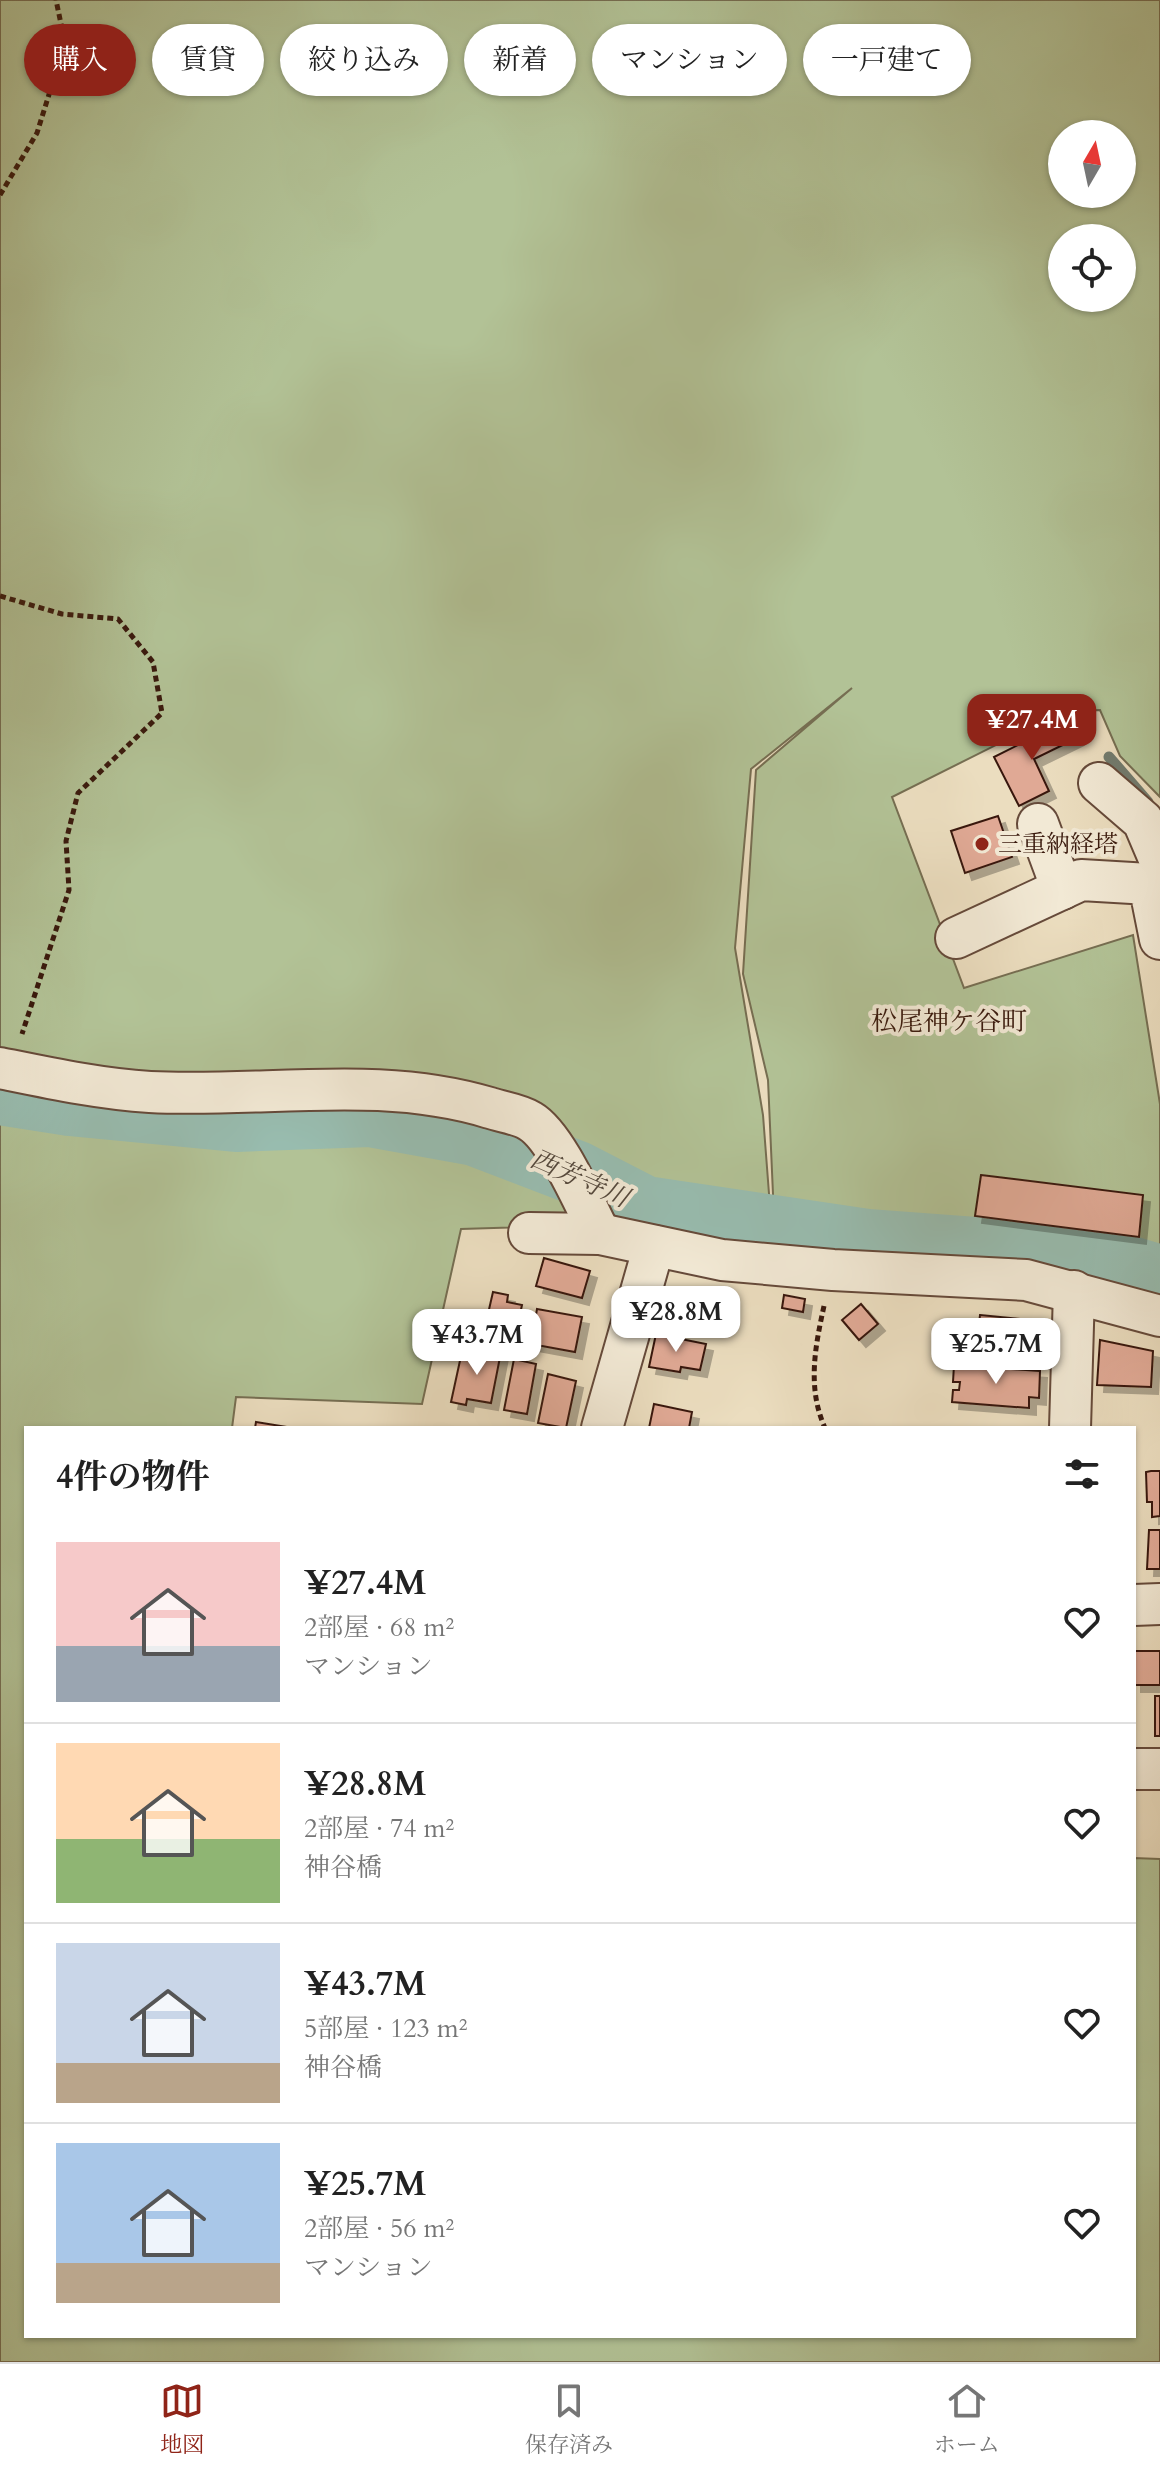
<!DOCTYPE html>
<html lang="ja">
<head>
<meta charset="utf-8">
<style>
	:root { --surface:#fff; --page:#f6f6f6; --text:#222; --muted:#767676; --line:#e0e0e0; --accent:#8f2418 }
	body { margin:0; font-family:Cardo,"Noto Serif JP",serif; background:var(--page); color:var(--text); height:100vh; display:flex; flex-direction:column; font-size:30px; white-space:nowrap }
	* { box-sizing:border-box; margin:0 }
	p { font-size:26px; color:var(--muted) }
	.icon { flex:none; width:44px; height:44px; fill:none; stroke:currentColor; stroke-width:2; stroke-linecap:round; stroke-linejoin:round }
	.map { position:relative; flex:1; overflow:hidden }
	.side { position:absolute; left:24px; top:1426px; width:1112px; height:912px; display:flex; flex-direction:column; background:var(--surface); border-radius:0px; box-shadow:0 2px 6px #0004 }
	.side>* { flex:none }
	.top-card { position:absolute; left:24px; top:24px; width:1112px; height:72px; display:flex; gap:16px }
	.needle { width:52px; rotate:9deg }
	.tools { position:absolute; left:1048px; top:120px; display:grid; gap:16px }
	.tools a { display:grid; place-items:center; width:88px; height:88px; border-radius:50%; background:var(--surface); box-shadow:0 2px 6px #0004; font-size:40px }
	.price { position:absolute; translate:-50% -68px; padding:0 18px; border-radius:16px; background:#fff; color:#222; font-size:26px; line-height:52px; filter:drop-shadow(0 2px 4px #0008) }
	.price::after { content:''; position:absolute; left:50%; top:48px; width:24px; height:18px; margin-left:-12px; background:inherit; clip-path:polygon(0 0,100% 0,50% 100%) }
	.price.current { background:var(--accent); color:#fff }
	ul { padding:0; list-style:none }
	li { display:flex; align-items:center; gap:24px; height:200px; padding:0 32px }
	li+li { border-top:2px solid var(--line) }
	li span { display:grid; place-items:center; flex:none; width:224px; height:160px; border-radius:0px; color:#555 }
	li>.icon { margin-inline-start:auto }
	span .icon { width:96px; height:96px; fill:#fffc; stroke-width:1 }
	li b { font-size:34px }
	h2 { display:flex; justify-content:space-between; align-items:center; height:96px; padding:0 32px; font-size:34px }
	.chip { padding:0 28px; border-radius:36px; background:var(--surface); box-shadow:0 2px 6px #0004; font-size:28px; line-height:72px }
	.chip.current { background:var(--accent); color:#fff }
	.tabs { display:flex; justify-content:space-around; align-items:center; height:112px; border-top:2px solid var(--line); background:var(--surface); font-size:22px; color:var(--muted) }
	.tabs a { display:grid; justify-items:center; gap:4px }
	.tabs .current { color:var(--accent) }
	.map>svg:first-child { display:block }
</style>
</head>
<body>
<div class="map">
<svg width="1160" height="2362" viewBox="0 0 1160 2362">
	<defs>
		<filter id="shadow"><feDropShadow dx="7" dy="7" stdDeviation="0" flood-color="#0004"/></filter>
	</defs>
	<rect width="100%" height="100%" fill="#ebddbf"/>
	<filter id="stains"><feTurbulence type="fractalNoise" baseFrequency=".0025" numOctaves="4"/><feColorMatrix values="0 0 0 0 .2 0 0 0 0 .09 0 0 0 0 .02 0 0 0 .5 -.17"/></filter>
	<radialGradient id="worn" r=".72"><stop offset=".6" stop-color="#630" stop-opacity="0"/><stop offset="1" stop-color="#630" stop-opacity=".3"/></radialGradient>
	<path fill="#b2c296" stroke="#766e52" stroke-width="2" fill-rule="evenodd" d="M 0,0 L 1160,0 L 1160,797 L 1120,756 L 1100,710 L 1064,711 L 892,797 L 964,988 L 1133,935 L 1160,1104 L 1160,1256 L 1100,1241 L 993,1230 L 774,1217 L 768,1080 L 743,974 L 756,770 L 852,688 L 751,769 L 735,948 L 763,1115 L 771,1220 L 461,1229 L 422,1404 L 236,1397 L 232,1428 L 26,1428 L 26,2336 L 1134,2336 L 1134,1858 L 1160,1859 L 1160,2362 L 0,2362 ZM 1062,134 L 1122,134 L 1122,194 L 1062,194 ZM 1062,238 L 1122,238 L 1122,298 L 1062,298 Z"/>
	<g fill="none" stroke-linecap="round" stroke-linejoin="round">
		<polyline stroke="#727b6e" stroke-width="11" points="1109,757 1148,802"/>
		<polyline stroke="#98bcaf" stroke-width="64" points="0,1093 69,1104 236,1120 370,1115 475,1134 577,1173 645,1208 867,1241 1097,1258 1160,1277"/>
	</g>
	<g fill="#e0a995" stroke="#39190d" stroke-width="2" filter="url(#shadow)">
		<polygon points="1068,720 1077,738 1034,759 1049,791 1019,806 994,757"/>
		<polygon points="998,816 1012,857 965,873 951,831"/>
		<polygon points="981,1175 1143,1195 1139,1237 975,1216"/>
		<polygon points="544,1258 590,1271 582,1298 536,1286"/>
		<polygon points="493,1292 508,1295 507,1302 522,1305 516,1333 485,1327"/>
		<polygon points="784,1295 805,1299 803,1312 782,1308"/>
		<polygon points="861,1304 878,1324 859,1340 842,1320"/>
		<polygon points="537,1309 582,1317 575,1352 531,1344"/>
		<polygon points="980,1315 1049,1322 1045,1362 980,1356 979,1364 953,1361 955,1340 977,1342"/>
		<polygon points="656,1334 706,1344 700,1370 681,1367 680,1372 649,1367"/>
		<polygon points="1100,1340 1153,1351 1151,1387 1097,1385"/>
		<polygon points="473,1346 501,1352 491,1403 467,1399 466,1405 451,1402 461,1356 471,1358"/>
		<polygon points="514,1359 536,1364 527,1414 504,1410"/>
		<polygon points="954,1365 1040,1371 1039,1398 1029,1397 1029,1408 952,1402 953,1390 959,1390 960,1382 953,1382"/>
		<polygon points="548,1374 576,1381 566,1428 538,1423"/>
		<polygon points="654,1404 692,1412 689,1428 649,1428"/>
		<polygon points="256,1422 293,1428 255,1428"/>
		<polygon points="1151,1471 1160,1471 1160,1516 1152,1517 1152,1502 1147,1502 1146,1472"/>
		<polygon points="1149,1530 1160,1530 1160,1569 1147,1569"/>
		<rect x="1134" y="1651" width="26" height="34"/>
		<rect x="1155" y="1696" width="5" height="40"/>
	</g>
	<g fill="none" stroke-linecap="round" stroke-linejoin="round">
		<g stroke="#664a3a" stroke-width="44">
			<g id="minor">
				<polyline points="1099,783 1143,821 1160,861"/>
				<polyline points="1038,824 1062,889"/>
				<polyline points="956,938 1081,880 1149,884 1160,939"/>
				<path d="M 0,1068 C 49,1078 100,1089 150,1092 C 264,1098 378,1074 490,1108 C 502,1112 519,1114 530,1121 C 556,1136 585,1205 600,1234"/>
				<polyline points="529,1233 600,1234 722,1260 833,1270 1026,1280 1160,1316"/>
				<polyline points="602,1428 654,1246"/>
				<polyline points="1070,1428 1074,1291"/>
				<polyline points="1134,1605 1160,1604"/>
				<polyline points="1134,1769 1160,1769"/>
			</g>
		</g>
		<g stroke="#39190d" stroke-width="5" stroke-dasharray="6 4" stroke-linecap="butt">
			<polyline points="0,195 37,133 65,43 56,0"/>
			<polyline points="0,596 62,614 118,619 153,662 162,713 78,793 66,841 69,890 22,1034"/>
			<path d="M 824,1306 C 815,1347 807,1388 825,1428"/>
		</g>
		<use href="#minor" stroke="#f2e9d5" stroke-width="40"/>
	</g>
	<circle fill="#8f2418" stroke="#f2e9d5" stroke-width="3" cx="982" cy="844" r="8"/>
	<g text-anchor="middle" stroke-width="8" stroke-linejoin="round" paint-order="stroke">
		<g font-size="24" fill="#39190d" stroke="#f2e9d5" text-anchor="start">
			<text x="998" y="852">三重納経塔</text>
		</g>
		<g font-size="26" fill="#39190d" stroke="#f2e9d5">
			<text x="949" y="1030">松尾神ケ谷町</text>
		</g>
		<g font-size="26" font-style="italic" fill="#564a3e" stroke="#f2e9d5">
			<text transform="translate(580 1178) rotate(24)" y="9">西芳寺川</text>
		</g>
	</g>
	<rect width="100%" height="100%" filter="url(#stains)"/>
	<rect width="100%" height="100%" fill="url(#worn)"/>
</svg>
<div class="tools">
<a><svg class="needle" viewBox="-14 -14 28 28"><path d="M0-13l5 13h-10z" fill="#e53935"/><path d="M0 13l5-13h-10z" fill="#767676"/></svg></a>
<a><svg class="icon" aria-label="locate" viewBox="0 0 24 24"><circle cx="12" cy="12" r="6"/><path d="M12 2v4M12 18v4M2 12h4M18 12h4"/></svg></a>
</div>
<b class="price current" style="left:1032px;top:762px">¥27.4M</b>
<b class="price" style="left:676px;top:1354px">¥28.8M</b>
<b class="price" style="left:477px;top:1377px">¥43.7M</b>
<b class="price" style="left:996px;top:1386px">¥25.7M</b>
<div class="top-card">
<a class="chip current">購入</a>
<a class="chip">賃貸</a>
<a class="chip">絞り込み</a>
<a class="chip">新着</a>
<a class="chip">マンション</a>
<a class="chip">一戸建て</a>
</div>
<section class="side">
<h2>4件の物件<svg class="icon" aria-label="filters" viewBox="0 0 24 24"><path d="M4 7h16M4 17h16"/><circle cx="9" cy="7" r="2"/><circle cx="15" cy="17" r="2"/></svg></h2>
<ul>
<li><span style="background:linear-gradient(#f6c9c9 65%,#9aa5b1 0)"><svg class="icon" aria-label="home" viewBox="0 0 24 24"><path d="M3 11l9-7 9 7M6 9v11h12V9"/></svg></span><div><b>¥27.4M</b><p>2部屋 · 68 m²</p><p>マンション</p></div><svg class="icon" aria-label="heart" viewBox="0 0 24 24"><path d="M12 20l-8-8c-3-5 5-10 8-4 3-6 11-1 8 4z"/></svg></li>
<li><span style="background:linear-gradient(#ffd9b3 60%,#8fb573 0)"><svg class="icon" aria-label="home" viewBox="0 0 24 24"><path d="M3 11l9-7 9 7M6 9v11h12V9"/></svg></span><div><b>¥28.8M</b><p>2部屋 · 74 m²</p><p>神谷橋</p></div><svg class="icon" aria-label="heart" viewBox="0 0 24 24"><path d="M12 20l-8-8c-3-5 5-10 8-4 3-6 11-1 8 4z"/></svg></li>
<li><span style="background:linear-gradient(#c9d6e8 75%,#b9a48a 0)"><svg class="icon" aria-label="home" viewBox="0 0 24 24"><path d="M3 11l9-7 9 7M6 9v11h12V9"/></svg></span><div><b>¥43.7M</b><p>5部屋 · 123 m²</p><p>神谷橋</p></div><svg class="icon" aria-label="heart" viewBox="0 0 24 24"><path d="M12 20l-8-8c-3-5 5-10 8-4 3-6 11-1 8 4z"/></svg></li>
<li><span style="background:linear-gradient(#a9c7e8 75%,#b9a48a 0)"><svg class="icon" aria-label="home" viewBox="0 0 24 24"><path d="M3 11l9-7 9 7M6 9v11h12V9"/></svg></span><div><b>¥25.7M</b><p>2部屋 · 56 m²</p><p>マンション</p></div><svg class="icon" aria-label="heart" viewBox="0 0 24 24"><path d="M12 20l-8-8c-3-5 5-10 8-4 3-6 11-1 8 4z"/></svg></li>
</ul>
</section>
</div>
<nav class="tabs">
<a class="current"><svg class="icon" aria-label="map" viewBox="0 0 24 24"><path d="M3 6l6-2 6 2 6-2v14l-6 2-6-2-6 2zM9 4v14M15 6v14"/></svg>地図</a>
<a><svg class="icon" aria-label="saved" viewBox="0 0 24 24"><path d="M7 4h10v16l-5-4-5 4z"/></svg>保存済み</a>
<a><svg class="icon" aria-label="home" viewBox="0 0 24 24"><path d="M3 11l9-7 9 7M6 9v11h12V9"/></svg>ホーム</a>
</nav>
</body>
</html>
